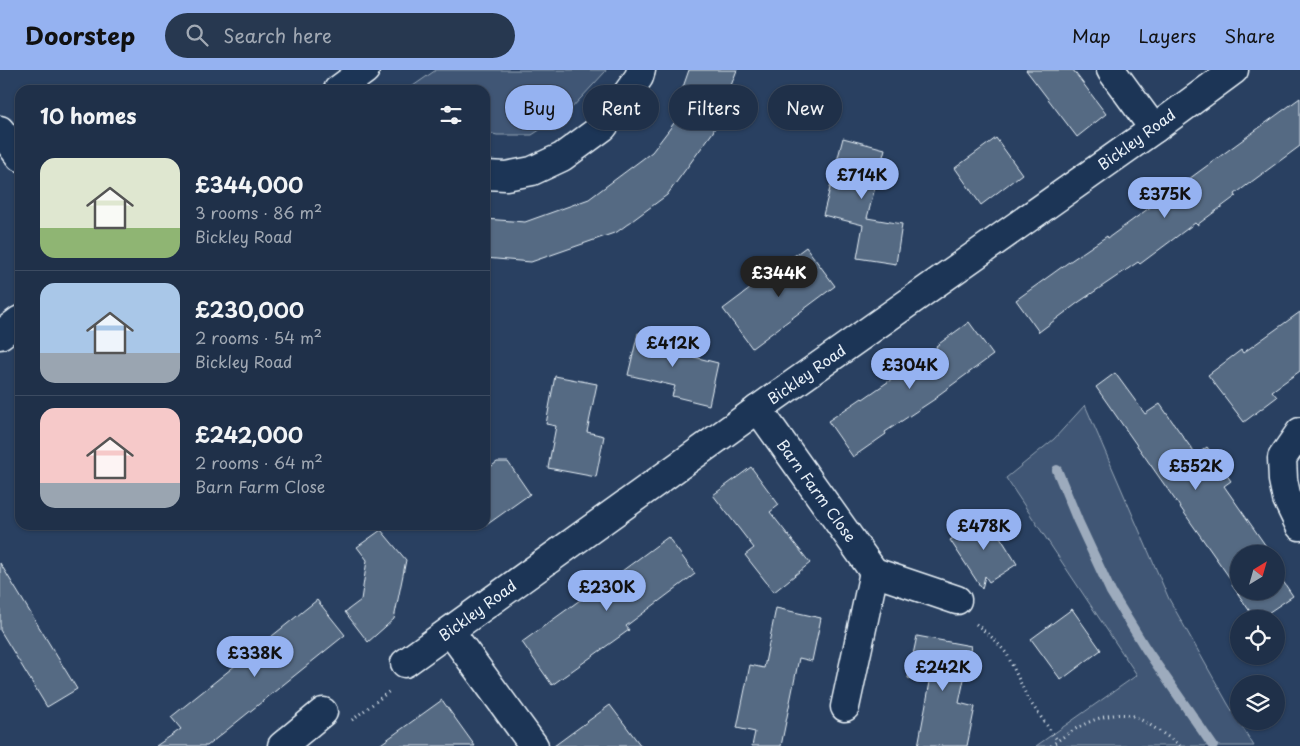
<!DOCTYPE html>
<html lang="en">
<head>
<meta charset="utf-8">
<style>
	:root { --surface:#1f3049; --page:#273850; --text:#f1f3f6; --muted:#a1a9b4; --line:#3c4b61; --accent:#95b2f1 }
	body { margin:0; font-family:"Playpen Sans",sans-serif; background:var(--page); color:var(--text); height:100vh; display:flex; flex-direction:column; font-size:19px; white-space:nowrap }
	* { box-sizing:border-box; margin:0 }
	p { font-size:16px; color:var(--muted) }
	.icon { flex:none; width:28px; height:28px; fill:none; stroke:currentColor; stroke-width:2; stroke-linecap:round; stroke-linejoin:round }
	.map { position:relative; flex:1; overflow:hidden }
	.sheet { position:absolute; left:15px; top:15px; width:475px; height:445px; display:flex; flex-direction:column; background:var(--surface); border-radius:15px; box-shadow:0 1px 4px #0004,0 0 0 1px var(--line) }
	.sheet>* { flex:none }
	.guide { position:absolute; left:505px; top:15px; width:475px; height:45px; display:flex; gap:10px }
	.needle { width:32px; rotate:37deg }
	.tools { position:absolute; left:1230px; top:475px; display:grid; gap:10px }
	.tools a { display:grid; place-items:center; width:55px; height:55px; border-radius:50%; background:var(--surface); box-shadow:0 1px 4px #0004,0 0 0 1px var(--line); font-size:25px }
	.price { position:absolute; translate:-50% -42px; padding:0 11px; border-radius:18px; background:var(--accent); color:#111; font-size:16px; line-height:32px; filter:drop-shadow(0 1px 2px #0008) }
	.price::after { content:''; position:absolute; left:50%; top:30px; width:15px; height:11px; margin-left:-8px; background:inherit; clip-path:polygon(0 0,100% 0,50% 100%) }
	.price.selected { background:#222; color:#fff }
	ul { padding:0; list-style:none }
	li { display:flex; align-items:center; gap:15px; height:125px; padding:0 25px }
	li+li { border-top:1px solid var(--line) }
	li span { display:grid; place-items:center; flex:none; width:140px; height:100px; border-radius:15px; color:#555 }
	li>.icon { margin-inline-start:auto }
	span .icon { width:60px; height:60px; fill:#fffc; stroke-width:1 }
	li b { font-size:21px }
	h2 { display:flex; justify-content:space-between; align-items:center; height:60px; padding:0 25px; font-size:21px }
	.pill { padding:0 18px; border-radius:22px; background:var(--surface); box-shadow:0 1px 4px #0004,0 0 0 1px var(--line); font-size:18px; line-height:45px }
	.pill.selected { background:var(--accent); color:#111 }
	header { display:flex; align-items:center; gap:30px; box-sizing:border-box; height:70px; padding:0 25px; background:var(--accent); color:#111 }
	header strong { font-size:24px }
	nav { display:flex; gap:28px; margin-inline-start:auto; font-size:18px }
	.search { width:350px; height:45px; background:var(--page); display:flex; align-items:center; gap:12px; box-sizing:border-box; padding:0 18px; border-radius:28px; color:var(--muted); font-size:19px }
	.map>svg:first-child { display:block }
</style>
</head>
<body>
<header>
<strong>Doorstep</strong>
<div class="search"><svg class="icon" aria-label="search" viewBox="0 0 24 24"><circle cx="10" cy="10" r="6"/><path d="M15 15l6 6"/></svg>Search here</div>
<nav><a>Map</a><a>Layers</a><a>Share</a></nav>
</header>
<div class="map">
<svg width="1300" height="676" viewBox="0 0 1300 676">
	<rect width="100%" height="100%" fill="#294061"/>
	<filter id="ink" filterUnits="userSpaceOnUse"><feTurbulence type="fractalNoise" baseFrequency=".02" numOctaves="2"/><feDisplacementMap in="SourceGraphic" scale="10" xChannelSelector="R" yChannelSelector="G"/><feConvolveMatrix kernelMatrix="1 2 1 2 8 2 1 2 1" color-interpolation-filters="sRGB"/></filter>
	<g filter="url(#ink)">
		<g fill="#415774" stroke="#94a4b6">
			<polygon points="436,0 606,0 605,2 569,41 532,65 497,65 485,62 485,20 412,20 410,18"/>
			<polygon points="1085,335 1169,529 1228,634 1254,676 1036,676 1137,605 1006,408 1054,369"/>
		</g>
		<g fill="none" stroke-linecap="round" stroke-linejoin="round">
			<polyline stroke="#9dabbd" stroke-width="10" points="1057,400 1078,451 1111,522 1146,579 1213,676"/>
		</g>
		<g fill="#556a83" stroke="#e8f1f8">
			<polygon points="689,0 737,0 713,62 667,125 617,162 531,192 485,188 485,149 525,152 589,129 652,82 684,40 676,37"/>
			<polygon points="1026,0 1073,0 1106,44 1077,67"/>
			<polygon points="1300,28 1300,76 1235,124 1236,126 1197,155 1195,153 1140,194 1138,192 1079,232 1039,262 1016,230 1066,194 1107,166 1108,168"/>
			<polygon points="843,68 885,79 867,148 902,154 896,194 857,188 863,155 823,145"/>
			<polygon points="996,68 1022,104 981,135 955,98"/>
			<polygon points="806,177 835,216 752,278 723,239"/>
			<polygon points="1300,242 1300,301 1272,321 1277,327 1244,352 1208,305 1241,280 1243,283"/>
			<polygon points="969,252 993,285 937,326 938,327 885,362 886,364 853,387 828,351 862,328 863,329 937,278 936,276"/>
			<polygon points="638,263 684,273 682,284 718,293 709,335 672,326 675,316 628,305"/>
			<polygon points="1115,303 1145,344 1160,334 1196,385 1207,377 1231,411 1224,416 1268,479 1263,482 1264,484 1239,484 1239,521 1276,521 1276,501 1293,526 1259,549 1255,549 1232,515 1234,514 1096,317"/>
			<polygon points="555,306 597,314 587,362 604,366 596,407 548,398 556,356 546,354"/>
			<polygon points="497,392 508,392 530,424 485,456 485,401"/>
			<polygon points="751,397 779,435 770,442 810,493 774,522 745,485 754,478 713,425"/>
			<polygon points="987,446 1017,494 989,512 985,506 982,519 950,470"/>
			<polygon points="381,460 406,490 394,549 368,572 345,542 361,530 367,490 357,477"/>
			<polygon points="668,467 695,504 626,556 629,560 552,615 522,572 598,517 599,518"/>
			<polygon points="0,493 77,619 47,637 0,560"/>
			<polygon points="317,530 345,565 207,676 156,676 181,659 171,647"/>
			<polygon points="776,538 821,548 812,591 799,588 781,676 752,676 755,662 737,658 750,595 764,598"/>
			<polygon points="1072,539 1101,580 1061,610 1031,569"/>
			<polygon points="917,566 971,576 959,633 975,637 967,676 918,676 930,612 908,608"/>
			<polygon points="442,630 475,676 378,676"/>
			<polygon points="610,635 641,676 554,676"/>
		</g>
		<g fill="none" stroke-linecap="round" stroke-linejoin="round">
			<g stroke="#e8f1f8" stroke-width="31">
				<polyline id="pedestrian" points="282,676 323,642"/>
			</g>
			<g stroke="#e8f1f8" stroke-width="31">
				<g id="minor">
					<polyline points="1111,0 1154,59"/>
					<polyline points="338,20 365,0"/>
					<polyline points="0,60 20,87"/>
					<polyline points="485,105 506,106 532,101 562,87 603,57 639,7 641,0"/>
					<polyline points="0,265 20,250"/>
					<polyline points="758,339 874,502 845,637"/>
					<polyline points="1300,362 1282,388 1283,410 1287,429 1300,456"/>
					<polyline points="874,502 957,530"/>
					<polyline points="450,561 534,676"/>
					<polyline points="405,593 758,339 1154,59 1234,0"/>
				</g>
			</g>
			<g stroke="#e8f1f8" stroke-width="3" stroke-dasharray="1 4" stroke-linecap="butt">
				<polyline points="976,554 995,570 1007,584 1028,629 1058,671"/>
				<polyline points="352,650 391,620"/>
				<path d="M 1051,676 C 1072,659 1102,641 1130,645 C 1140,647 1172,669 1180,676"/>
			</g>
			<use href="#pedestrian" stroke="#1d3557" stroke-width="28"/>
			<use href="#minor" stroke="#1d3557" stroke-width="28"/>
		</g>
	</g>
	<g text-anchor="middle" stroke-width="4" stroke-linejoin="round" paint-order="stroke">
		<g font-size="15" fill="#e8f1f8" stroke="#1d3557">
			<text transform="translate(1137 70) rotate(-36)" y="5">Bickley Road</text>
			<text transform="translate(807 305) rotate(-35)" y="5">Bickley Road</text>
			<text transform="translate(816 421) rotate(54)" y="5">Barn Farm Close</text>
			<text transform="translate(478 541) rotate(-36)" y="5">Bickley Road</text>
		</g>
	</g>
</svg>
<div class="tools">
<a><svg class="needle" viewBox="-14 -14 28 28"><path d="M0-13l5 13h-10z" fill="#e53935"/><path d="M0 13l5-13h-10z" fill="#a1a9b4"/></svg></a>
<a><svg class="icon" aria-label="locate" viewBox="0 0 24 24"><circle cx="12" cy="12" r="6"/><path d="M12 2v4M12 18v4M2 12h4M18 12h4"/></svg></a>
<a><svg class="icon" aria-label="layers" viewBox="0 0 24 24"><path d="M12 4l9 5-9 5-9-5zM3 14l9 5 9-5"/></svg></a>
</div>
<b class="price" style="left:862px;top:130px">£714K</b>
<b class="price" style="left:1165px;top:149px">£375K</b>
<b class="price selected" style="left:779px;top:228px">£344K</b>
<b class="price" style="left:673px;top:298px">£412K</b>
<b class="price" style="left:910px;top:320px">£304K</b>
<b class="price" style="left:1196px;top:421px">£552K</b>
<b class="price" style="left:984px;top:481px">£478K</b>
<b class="price" style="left:607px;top:542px">£230K</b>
<b class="price" style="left:255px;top:608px">£338K</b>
<b class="price" style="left:943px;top:622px">£242K</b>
<div class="guide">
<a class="pill selected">Buy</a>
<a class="pill">Rent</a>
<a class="pill">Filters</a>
<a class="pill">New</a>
</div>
<section class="sheet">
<h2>10 homes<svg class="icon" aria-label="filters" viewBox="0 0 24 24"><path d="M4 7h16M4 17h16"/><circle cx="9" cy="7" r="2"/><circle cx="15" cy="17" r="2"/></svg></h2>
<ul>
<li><span style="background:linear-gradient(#dfe7d0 70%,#8fb573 0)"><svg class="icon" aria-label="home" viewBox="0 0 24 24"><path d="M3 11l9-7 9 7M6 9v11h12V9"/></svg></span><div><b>£344,000</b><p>3 rooms · 86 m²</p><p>Bickley Road</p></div></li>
<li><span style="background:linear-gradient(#a9c7e8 70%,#9aa5b1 0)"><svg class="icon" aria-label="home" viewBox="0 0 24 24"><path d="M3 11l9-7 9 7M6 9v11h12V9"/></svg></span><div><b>£230,000</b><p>2 rooms · 54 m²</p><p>Bickley Road</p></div></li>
<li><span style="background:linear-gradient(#f6c9c9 75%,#9aa5b1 0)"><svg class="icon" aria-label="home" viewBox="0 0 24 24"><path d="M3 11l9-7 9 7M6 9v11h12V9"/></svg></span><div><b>£242,000</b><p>2 rooms · 64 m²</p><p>Barn Farm Close</p></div></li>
</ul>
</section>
</div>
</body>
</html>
